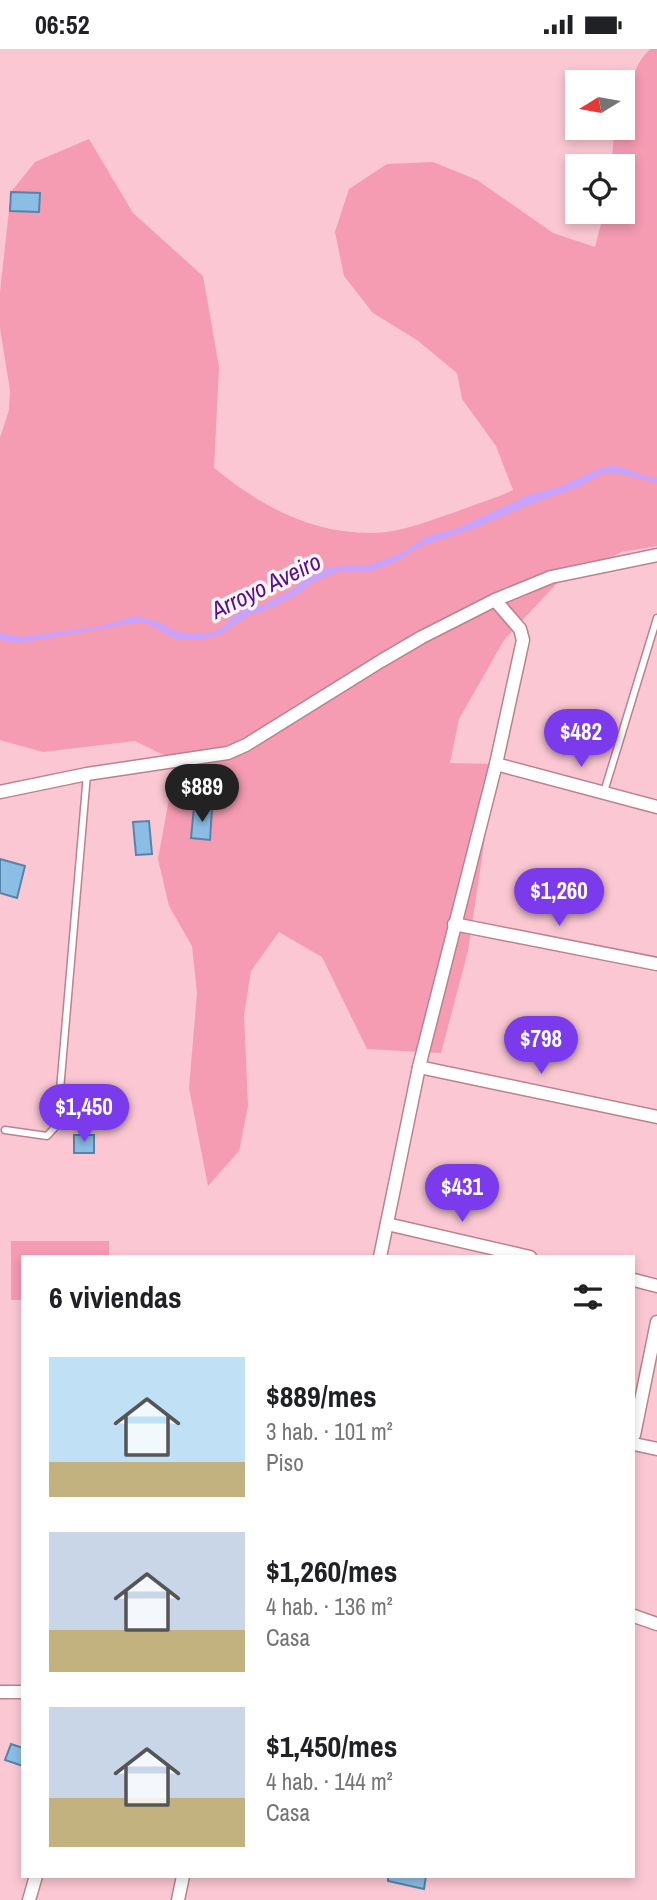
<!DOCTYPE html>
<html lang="es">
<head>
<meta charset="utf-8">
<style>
	:root { --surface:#fff; --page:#f2f2f2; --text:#202124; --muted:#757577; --accent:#7c3aed }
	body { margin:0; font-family:"Archivo Narrow",sans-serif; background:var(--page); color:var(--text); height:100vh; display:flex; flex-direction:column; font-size:26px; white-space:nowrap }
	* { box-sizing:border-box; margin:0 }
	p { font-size:23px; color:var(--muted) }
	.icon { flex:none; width:38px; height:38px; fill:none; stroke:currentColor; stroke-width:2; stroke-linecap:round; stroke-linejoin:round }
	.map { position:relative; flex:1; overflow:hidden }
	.sheet { position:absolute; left:21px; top:1206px; width:614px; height:623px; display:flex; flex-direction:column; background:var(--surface); border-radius:0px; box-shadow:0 4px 10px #0003 }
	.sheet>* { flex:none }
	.needle { width:46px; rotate:259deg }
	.buttons { position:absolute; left:565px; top:21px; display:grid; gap:14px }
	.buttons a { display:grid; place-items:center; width:70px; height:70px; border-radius:0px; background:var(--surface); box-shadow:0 4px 10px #0003; font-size:35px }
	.price { position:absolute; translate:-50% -60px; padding:0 16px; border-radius:24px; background:var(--accent); color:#fff; font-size:23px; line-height:46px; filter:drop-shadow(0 2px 4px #0008) }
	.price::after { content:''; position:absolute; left:50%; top:42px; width:21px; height:16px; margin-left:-10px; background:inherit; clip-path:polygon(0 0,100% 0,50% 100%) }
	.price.on { background:#222; color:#fff }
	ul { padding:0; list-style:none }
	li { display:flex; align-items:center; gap:21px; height:175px; padding:0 28px }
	li span { display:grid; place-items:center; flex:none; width:196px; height:140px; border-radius:0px; color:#555 }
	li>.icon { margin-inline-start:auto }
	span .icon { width:84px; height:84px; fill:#fffc; stroke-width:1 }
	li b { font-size:30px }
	h2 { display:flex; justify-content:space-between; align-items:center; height:84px; padding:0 28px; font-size:30px }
	.status { display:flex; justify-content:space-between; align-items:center; height:49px; padding:0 35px; background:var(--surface); direction:ltr }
	.status svg { height:19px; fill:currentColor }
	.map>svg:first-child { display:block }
</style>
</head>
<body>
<div class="status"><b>06:52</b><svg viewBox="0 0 49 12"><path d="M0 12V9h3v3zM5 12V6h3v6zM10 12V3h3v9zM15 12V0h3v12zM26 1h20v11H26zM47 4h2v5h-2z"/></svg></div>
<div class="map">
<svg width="657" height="1851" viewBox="0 0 657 1851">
	<rect width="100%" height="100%" fill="#fbc7d3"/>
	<g fill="#f59bb2">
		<path d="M 650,0 L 657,0 L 657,497 L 621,503 L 583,526 L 560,531 L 504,591 L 459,670 L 450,714 L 496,715 L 468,902 L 441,1004 L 367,1000 L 322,908 L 279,883 L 251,922 L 244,966 L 248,1057 L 239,1102 L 208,1137 L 189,1039 L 197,944 L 192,897 L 169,857 L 158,810 L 176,712 L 135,692 L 43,703 L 0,691 L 0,389 L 9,361 L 10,341 L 0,279 L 0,243 L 11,143 L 35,113 L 89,90 L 133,164 L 203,227 L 219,318 L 214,419 C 261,457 311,485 374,484 C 403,483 431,471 458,462 C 476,455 496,449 513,441 L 496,397 L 462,350 L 457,324 L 417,291 L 373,264 L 344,227 L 335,183 L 349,140 L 387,115 L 433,113 L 477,131 L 553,184 L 595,198 L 604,163 L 623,163 L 623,117 L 611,117 L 615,79 L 623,79 L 623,44 L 642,9 Z"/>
		<polygon points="11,1192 109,1192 109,1207 23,1208 23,1251 11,1251"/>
	</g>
	<path fill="#c9a3fb" d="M 611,417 C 628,417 640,428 657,429 L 657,434 L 620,425 L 602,425 L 581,437 L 529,456 L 473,480 L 421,497 L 399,511 L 381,519 L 370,522 L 341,522 L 321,530 L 309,536 L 300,544 L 271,559 L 248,567 L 222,585 L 203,590 L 175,590 L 150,576 L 139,573 L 19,594 L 0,591 L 0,584 L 22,588 L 100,577 L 136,567 L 159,573 L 176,583 L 201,585 L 214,583 L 223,578 L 234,566 L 247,559 L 263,556 L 291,541 L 306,529 L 329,518 L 369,516 L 392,508 L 407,501 L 425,488 L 458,479 L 528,446 L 559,438 L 601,419 Z"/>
	<g fill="#8cbde4" stroke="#5584a8" stroke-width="2">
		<polygon points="11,143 40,144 39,163 10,162"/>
		<polygon points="194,758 212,760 210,791 191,789"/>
		<polygon points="149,772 152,805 136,806 133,773"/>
		<polygon points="0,810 25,817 17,849 0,844"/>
		<rect x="74" y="1086" width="20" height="18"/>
		<polygon points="11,1695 23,1699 23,1717 5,1711"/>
		<polygon points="388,1827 426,1827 424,1840 388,1832"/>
	</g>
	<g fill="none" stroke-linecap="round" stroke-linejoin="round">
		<g stroke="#bc818f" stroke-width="9">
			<g id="lane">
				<polyline points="604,743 657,569"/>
				<polyline points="5,1081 47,1087 57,1076 87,725"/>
			</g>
		</g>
		<g stroke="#bc818f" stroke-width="15">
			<g id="street">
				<polyline points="496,715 657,758"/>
				<polyline points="0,743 87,725 228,704 246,696 381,612 422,588 495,551 551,528 657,506"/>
				<polyline points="454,875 657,915"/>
				<polyline points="419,1018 657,1068"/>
				<polyline points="387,1175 530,1208"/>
				<polyline points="380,1208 419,1018 496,715 523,591 520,580 495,551"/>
				<polyline points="634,1231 657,1237"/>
				<polyline points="634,1386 657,1273"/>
				<polyline points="634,1395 657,1400"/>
				<polyline points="634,1567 657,1575"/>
				<polyline points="0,1643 23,1643"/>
				<polyline points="29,1851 36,1827"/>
				<polyline points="178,1851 183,1827"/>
			</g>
		</g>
		<use href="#lane" stroke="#fff" stroke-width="6"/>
		<use href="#street" stroke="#fff" stroke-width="12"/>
	</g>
	<g text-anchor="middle" stroke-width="7" stroke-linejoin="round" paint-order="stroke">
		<g font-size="24" font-style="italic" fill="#590c92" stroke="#fcf6f7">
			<text transform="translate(266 537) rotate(-26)" y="8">Arroyo Aveiro</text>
		</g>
	</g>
</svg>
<div class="buttons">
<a><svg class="needle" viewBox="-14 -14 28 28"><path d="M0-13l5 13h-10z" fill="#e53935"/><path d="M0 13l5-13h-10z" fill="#757577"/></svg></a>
<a><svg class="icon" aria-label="locate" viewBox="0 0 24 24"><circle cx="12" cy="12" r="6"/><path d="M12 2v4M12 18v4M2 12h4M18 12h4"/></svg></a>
</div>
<b class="price" style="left:581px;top:720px">$482</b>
<b class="price on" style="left:202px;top:775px">$889</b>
<b class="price" style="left:559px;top:879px">$1,260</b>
<b class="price" style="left:541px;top:1027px">$798</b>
<b class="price" style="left:84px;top:1095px">$1,450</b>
<b class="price" style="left:462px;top:1175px">$431</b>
<section class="sheet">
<h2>6 viviendas<svg class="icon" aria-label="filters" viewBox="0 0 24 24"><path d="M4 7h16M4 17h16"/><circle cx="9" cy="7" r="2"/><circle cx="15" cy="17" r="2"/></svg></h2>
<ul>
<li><span style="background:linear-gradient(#bfe0f5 75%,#c2b280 0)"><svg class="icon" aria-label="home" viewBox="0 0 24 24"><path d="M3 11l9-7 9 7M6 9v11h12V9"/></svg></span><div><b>$889/mes</b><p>3 hab. · 101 m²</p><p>Piso</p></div></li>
<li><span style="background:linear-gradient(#c9d6e8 70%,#c2b280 0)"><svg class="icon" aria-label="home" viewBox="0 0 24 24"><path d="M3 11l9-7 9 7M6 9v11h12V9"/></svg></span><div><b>$1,260/mes</b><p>4 hab. · 136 m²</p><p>Casa</p></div></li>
<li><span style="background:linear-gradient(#c9d6e8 65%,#c2b280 0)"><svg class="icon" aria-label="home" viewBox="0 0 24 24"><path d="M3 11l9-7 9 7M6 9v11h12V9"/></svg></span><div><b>$1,450/mes</b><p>4 hab. · 144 m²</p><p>Casa</p></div></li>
</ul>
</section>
</div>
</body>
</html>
